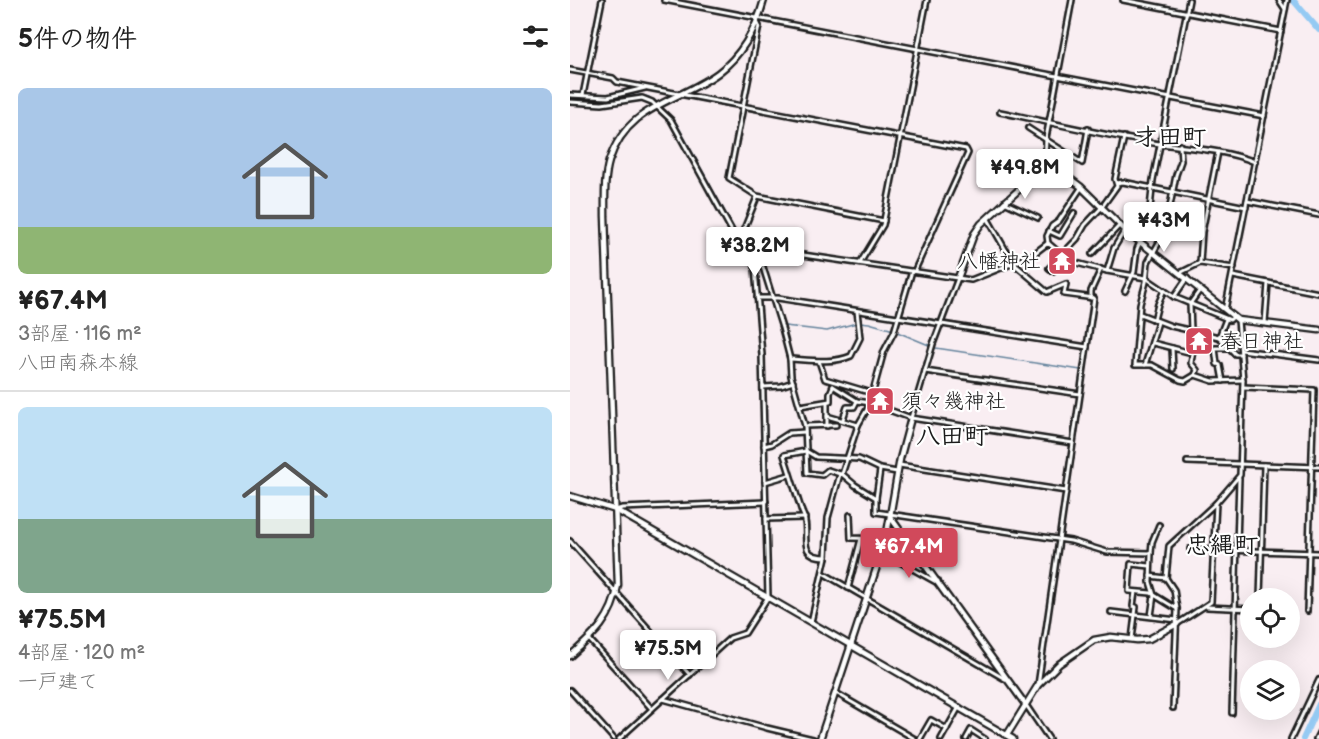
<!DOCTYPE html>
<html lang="ja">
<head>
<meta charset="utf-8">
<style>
	:root { --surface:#fff; --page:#f2f2f2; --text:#222; --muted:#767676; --line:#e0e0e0; --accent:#d1495b }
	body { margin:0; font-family:"Balsamiq Sans","Klee One",sans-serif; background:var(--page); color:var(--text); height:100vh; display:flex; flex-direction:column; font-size:22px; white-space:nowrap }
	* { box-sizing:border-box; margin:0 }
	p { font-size:20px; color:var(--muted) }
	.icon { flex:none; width:33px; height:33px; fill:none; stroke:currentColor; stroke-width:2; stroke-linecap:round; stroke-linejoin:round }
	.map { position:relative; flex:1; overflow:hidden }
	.details { display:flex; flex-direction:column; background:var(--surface); width:570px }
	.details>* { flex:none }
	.tools { position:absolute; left:670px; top:588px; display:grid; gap:12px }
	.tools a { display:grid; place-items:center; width:60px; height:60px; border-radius:50%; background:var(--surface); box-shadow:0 6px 24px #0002; font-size:30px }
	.price { position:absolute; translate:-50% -51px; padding:0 14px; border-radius:6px; background:#fff; color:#222; font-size:20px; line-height:39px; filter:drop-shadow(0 2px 3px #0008) }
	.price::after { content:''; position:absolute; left:50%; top:36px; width:18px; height:14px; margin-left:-9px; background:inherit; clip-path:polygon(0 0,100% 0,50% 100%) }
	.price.selected { background:var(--accent); color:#fff }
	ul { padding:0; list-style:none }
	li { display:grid; align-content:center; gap:12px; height:318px; padding:0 18px }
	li+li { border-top:2px solid var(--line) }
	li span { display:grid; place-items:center; height:186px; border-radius:9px; color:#555 }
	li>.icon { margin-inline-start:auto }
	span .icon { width:108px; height:108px; fill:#fffc; stroke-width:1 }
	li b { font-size:26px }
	h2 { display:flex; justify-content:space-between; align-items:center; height:72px; padding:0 18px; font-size:26px }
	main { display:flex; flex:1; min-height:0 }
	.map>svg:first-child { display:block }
</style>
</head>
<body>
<main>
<section class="details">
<h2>5件の物件<svg class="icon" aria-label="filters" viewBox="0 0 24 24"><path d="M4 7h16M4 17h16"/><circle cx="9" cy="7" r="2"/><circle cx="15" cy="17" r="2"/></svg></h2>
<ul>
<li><span style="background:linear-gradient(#a9c7e8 75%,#8fb573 0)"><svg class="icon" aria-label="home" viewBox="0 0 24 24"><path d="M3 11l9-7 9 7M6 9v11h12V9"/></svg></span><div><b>¥67.4M</b><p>3部屋 · 116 m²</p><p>八田南森本線</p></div></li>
<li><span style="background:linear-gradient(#bfe0f5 60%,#7fa58c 0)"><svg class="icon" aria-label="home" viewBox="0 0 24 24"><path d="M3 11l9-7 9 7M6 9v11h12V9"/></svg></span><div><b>¥75.5M</b><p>4部屋 · 120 m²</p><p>一戸建て</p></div></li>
</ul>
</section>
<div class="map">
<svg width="749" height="739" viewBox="0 0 749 739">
	<rect width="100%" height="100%" fill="#f9eef2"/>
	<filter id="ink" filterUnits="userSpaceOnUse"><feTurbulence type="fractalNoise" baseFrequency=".0167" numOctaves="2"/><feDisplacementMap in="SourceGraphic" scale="12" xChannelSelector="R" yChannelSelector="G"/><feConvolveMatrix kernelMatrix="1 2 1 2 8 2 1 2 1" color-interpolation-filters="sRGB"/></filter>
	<g filter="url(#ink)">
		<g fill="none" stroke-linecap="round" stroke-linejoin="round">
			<g stroke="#65849d" stroke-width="1.5">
				<polyline points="0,99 32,100 71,95 79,97 87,103"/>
				<polyline points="90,106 107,124 167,234 194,263 214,326 221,357 223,377 232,404"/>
				<polyline points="215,326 257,331 290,322 299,323 320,329 366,348 511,370"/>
				<polyline points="233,407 236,425"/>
			</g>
			<g stroke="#95caf3" stroke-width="6">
				<polyline points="723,0 749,30"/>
				<polyline points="733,739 749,704"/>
			</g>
			<g stroke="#1c1c1c" stroke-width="8">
				<g id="street">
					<polyline points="94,0 694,116"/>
					<polyline points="553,0 711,31"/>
					<polyline points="709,0 715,9"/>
					<polyline points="187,22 189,26 159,178 187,196 314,221"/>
					<polyline points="0,70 43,78 47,82 396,149 398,153 345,270"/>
					<polyline points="0,95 38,97 75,88"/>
					<polyline points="13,95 32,0"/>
					<polyline points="0,102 32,104 72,98 82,102 101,120 163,233 192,264 212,328 220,359 221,376 235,426 237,473 252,475 258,470 270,474"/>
					<path d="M 430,112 C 483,123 536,136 590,144 C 622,148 655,150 685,162"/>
					<polyline points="458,128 512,163 518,129"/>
					<polyline points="610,145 611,161 606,175 595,232 578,262 576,282 570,304 565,365 582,365 610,380 615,381 625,375"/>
					<polyline points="475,166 476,138 502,0"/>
					<polyline points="547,183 553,182 676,207"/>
					<polyline points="187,197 172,234 189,251"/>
					<polyline points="677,201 749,215"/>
					<polyline points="434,202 468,218"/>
					<polyline points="418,219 443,263 477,292 496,284 494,294 524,298 468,685"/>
					<polyline points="479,231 490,236 504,213"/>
					<polyline points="569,241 580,208 583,180 619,0"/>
					<polyline points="478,243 477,236 482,226 489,221 511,188"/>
					<polyline points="522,254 550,225"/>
					<polyline points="290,263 313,225 357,0"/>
					<polyline points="630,263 632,232 648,152"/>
					<polyline points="483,271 479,268 507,239 515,225 532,207 547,186 545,179 554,137"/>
					<polyline points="537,271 544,248 555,230"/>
					<polyline points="610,273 630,263 664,268"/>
					<polyline points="663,276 749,293"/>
					<polyline points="555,291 564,272 567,249 570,242"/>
					<polyline points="604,297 617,278"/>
					<polyline points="187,298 208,298 517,347"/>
					<polyline points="521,298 521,291 531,269"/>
					<polyline points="655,310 717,0"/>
					<polyline points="570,314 601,326 649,337 665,354 671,354"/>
					<polyline points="584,320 588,304 594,290"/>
					<polyline points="695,323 698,283"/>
					<polyline points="621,330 620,304 630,290"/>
					<polyline points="626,331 621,363 627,370 625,375 643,381 673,380"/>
					<polyline points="649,337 656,319"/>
					<polyline points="583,343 622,353"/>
					<polyline points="602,348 603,369"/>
					<polyline points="671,350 749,360"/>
					<path d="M 220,359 C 239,360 263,364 281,356 L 290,338 L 287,311"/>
					<polyline points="249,361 255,379 302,393"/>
					<polyline points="575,365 588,322"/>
					<polyline points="355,371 510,394"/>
					<polyline points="653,381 650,365 647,364 645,348 660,348"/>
					<polyline points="263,386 287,401 300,403 341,418 503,443"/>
					<polyline points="193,387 211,386 223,382"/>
					<polyline points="673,387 744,390 737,611"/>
					<polyline points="230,406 260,401 260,393 263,386"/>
					<polyline points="257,416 288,425"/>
					<polyline points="341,418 363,344 388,278"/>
					<polyline points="273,419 277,407 284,407 287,401"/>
					<polyline points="235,426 266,425"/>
					<polyline points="257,426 257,402"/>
					<polyline points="194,446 202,444 219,433 235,432"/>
					<polyline points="617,462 749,467"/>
					<polyline points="329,465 496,491"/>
					<polyline points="272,474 285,485 306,498 306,512 501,541 537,552 581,553"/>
					<polyline points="195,482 219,475"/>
					<polyline points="306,498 310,470"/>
					<polyline points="46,510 52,508 196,502"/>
					<polyline points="280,515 281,538 316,539"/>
					<polyline points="196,519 235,518"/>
					<polyline points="0,541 120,675"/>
					<polyline points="620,549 749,553"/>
					<polyline points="312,552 366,582 368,581"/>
					<path d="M 256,557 C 223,557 243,531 232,512 L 214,455 L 236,451 L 246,457 L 289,459 L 310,469 L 327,472"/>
					<polyline points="580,566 561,564 559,591 581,593 607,609"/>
					<polyline points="253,573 435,679"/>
					<polyline points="580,576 596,578"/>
					<polyline points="278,588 291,539"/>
					<polyline points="690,598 694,465"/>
					<polyline points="637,607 681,609"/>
					<polyline points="541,612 607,620"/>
					<polyline points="581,616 584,595 580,582 581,553 582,542 589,525"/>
					<polyline points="241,622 256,557 258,518 270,474 272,474 288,425 299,406 314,351 324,332 342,271"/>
					<polyline points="607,624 641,602 646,503 670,475 673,380 668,320"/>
					<polyline points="19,639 82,709"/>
					<polyline points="562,639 566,607 563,606 565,592"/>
					<polyline points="0,690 44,739"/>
					<polyline points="266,693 345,739"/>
					<polyline points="93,699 197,728 243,739"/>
					<polyline points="456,705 479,739"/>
					<polyline points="603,708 607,609 604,590 596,578 599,546 646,503"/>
					<polyline points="662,713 669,478"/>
					<polyline points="49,739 160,638 175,633 198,597 192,355 184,255 193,249 401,280 461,256 478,243 499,261 537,271 576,278 604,297 660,320 663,317"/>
					<polyline points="350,739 361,720 377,729"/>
					<polyline points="371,739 389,707"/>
					<polyline points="396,739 401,730 415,739"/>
					<polyline points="721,739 749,680"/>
					<polyline points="746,739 749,733"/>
				</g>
			</g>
			<g stroke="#1c1c1c" stroke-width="9">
				<g id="secondary">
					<polyline points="388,278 404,234 411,224 475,166 487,169 510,186 555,230 668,320 749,330"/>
					<polyline points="0,496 46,510 443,739"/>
					<polyline points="321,518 455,704"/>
					<path d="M 0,656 C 25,634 42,619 48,585 L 35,216 C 35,197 34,178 39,161 C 58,104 107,103 148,73 C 172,55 186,29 194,0"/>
					<polyline points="437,735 468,685 489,664 524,640 541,637 567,640 579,639 607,624"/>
					<polyline points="250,739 316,539 330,459 341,418"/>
				</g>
			</g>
			<use href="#street" stroke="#fff" stroke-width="3"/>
			<use href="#secondary" stroke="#fff" stroke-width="4.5"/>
		</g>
	</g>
	<defs>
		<g id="temple-square" transform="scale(1.5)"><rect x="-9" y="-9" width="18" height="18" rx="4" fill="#d1495b" stroke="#fff"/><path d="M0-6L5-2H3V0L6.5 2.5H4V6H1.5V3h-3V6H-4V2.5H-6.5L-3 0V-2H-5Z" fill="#fff"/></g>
	</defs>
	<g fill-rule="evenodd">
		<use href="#temple-square" x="492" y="261"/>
		<use href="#temple-square" x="629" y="341"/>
		<use href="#temple-square" x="310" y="401"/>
	</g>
	<g text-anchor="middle" stroke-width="4.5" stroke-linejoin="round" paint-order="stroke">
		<g font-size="21" fill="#1c1c1c" stroke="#fff" text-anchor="start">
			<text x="471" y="268" text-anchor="end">八幡神社</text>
			<text x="650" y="348">春日神社</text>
			<text x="331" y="408">須々幾神社</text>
		</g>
		<g font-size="24" font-weight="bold" fill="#1c1c1c" stroke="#fff">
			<text x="600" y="145">才田町</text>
			<text x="382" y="444">八田町</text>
			<text x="652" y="553">忠縄町</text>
		</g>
	</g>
</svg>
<div class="tools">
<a><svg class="icon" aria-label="locate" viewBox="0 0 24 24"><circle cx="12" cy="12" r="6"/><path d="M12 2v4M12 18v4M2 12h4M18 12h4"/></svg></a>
<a><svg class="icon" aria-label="layers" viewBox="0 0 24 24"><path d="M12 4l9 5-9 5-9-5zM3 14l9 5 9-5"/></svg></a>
</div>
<b class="price" style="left:455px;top:200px">¥49.8M</b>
<b class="price" style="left:594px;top:253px">¥43M</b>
<b class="price" style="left:185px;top:278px">¥38.2M</b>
<b class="price selected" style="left:339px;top:579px">¥67.4M</b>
<b class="price" style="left:98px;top:681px">¥75.5M</b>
</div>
</main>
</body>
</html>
